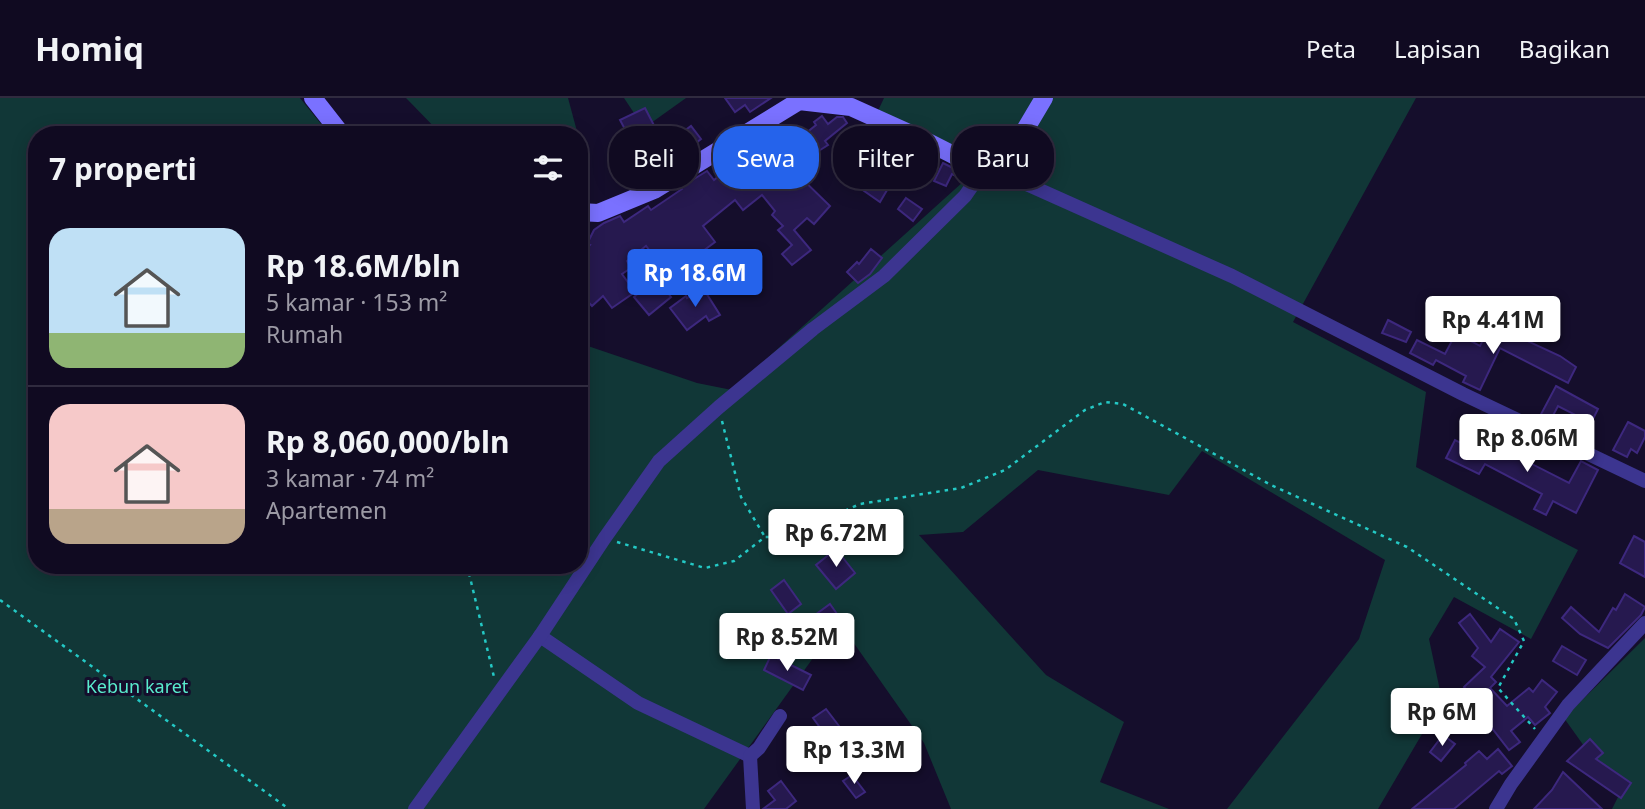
<!DOCTYPE html>
<html lang="id">
<head>
<meta charset="utf-8">
<style>
	:root { --surface:#100a21; --page:#1e182e; --text:#f1f3f6; --muted:#9c9aa5; --line:#302b3f; --accent:#2563eb }
	body { margin:0; font-family:"Noto Sans",sans-serif; background:var(--page); color:var(--text); height:100vh; display:flex; flex-direction:column; font-size:26px; white-space:nowrap }
	* { box-sizing:border-box; margin:0 }
	p { font-size:23px; color:var(--muted) }
	.icon { flex:none; width:38px; height:38px; fill:none; stroke:currentColor; stroke-width:2; stroke-linecap:round; stroke-linejoin:round }
	.map { position:relative; flex:1; overflow:hidden }
	.side { position:absolute; left:28px; top:28px; width:560px; height:448px; display:flex; flex-direction:column; background:var(--surface); border-radius:28px; box-shadow:0 4px 18px #0003,0 0 0 2px var(--line) }
	.side>* { flex:none }
	.hud { position:absolute; left:609px; top:28px; width:665px; height:63px; display:flex; gap:14px }
	.price { position:absolute; translate:-50% -60px; padding:0 16px; border-radius:7px; background:#fff; color:#222; font-size:23px; line-height:46px; filter:drop-shadow(0 2px 4px #0008) }
	.price::after { content:''; position:absolute; left:50%; top:42px; width:21px; height:16px; margin-left:-10px; background:inherit; clip-path:polygon(0 0,100% 0,50% 100%) }
	.price.on { background:var(--accent); color:#fff }
	ul { padding:0; list-style:none }
	li { display:flex; align-items:center; gap:21px; height:175px; padding:0 21px }
	li+li { border-top:2px solid var(--line) }
	li span { display:grid; place-items:center; flex:none; width:196px; height:140px; border-radius:21px; color:#555 }
	li>.icon { margin-inline-start:auto }
	span .icon { width:84px; height:84px; fill:#fffc; stroke-width:1 }
	li b { font-size:30px }
	h2 { display:flex; justify-content:space-between; align-items:center; height:84px; padding:0 21px; font-size:30px }
	.pill { padding:0 24px; border-radius:28px; background:var(--surface); box-shadow:0 4px 18px #0003,0 0 0 2px var(--line); font-size:24px; line-height:63px }
	.pill.on { background:var(--accent); color:#fff }
	header { display:flex; align-items:center; gap:42px; box-sizing:border-box; height:98px; padding:0 35px; background:var(--surface); border-bottom:2px solid var(--line) }
	header strong { font-size:33px }
	nav { display:flex; gap:38px; margin-inline-start:auto; font-size:24px }
	.map>svg:first-child { display:block }
</style>
</head>
<body>
<header>
<strong>Homiq</strong>
<nav><a>Peta</a><a>Lapisan</a><a>Bagikan</a></nav>
</header>
<div class="map">
<svg width="1645" height="711" viewBox="0 0 1645 711">
	<rect width="100%" height="100%" fill="#150e2c"/>
	<g fill="#113737">
		<polygon points="0,0 300,0 330,37 37,37 37,467 579,467 579,245 697,285 732,292 984,65 876,17 884,0 1416,0 1293,224 1426,294 1416,369 1578,452 1531,541 1454,499 1429,541 1442,602 1378,711 1227,711 1359,541 1385,462 1202,353 1169,397 1038,372 963,434 919,437 1046,577 1124,624 1100,684 1169,711 951,711 924,645 839,524 704,711 0,711"/>
		<polygon points="406,0 568,0 578,37 442,37"/>
		<polygon points="624,0 686,0 644,30"/>
		<polygon points="1645,540 1645,711 1612,711 1619,697 1564,620"/>
	</g>
	<g fill="#26194f" stroke="#3d287e" stroke-width="2">
		<polygon points="725,0 771,0 750,14 745,7 735,14"/>
		<polygon points="645,10 661,41 663,40 667,46 691,28 701,41 677,60 679,63 647,81 644,76 630,86 619,71 641,53 632,35 628,37 620,22"/>
		<polygon points="822,18 828,26 837,19 843,19 847,25 825,43 828,47 817,54 805,36 816,27 814,24"/>
		<polygon points="787,30 801,48 787,60 794,73 830,108 814,126 807,120 794,132 811,152 792,167 782,156 792,147 778,132 783,128 772,117 775,113 762,97 743,112 735,102 703,128 715,144 691,162 692,164 683,172 684,174 663,189 671,199 649,217 634,199 665,172 646,148 627,163 631,170 622,176 635,194 612,210 603,198 592,208 579,194 579,159 590,147 587,146 594,132 604,125 620,118 624,124 648,108 651,112 682,91 681,89 707,73 714,82 741,60 737,55 776,31 780,36"/>
		<polygon points="884,48 923,74 920,80 900,70 880,104 857,88"/>
		<polygon points="943,65 965,76 963,81 952,76 946,88 934,83"/>
		<polygon points="906,100 922,111 913,123 898,111"/>
		<polygon points="871,151 882,160 870,176 858,185 847,174 857,164 859,166"/>
		<polygon points="749,156 761,172 747,183 735,166"/>
		<polygon points="703,190 720,217 709,223 706,218 687,232 670,210 686,198 687,200"/>
		<polygon points="1388,222 1411,234 1406,244 1382,235"/>
		<polygon points="1491,226 1560,258 1576,269 1568,285 1500,250 1480,292 1463,284 1466,278 1436,262 1433,267 1410,255 1417,242 1445,256 1456,235 1480,248"/>
		<polygon points="1556,288 1598,311 1591,325 1558,308 1549,325 1539,320"/>
		<polygon points="1628,324 1645,333 1645,339 1637,355 1631,351 1627,359 1613,352"/>
		<polygon points="1479,339 1569,385 1581,363 1598,372 1576,415 1553,403 1546,417 1534,411 1542,396 1485,366 1479,376 1446,360 1455,342 1473,351"/>
		<polygon points="1634,438 1645,444 1645,479 1620,465"/>
		<polygon points="836,451 855,475 836,491 816,467"/>
		<polygon points="784,482 801,506 788,516 771,492"/>
		<polygon points="1625,496 1645,509 1641,517 1608,550 1580,536 1562,520 1571,509 1599,534 1613,510 1616,512"/>
		<polygon points="830,506 842,523 827,534 815,517"/>
		<polygon points="1470,516 1491,544 1500,531 1519,544 1491,579 1496,584 1490,590 1507,608 1529,590 1533,594 1542,582 1557,594 1545,609 1550,615 1535,627 1528,619 1511,633 1520,644 1509,652 1484,620 1479,625 1468,614 1478,604 1464,589 1485,569 1472,558 1478,550 1459,525"/>
		<polygon points="1562,548 1586,562 1577,577 1553,563"/>
		<polygon points="771,557 811,577 803,592 764,572"/>
		<polygon points="826,611 849,641 836,651 813,620"/>
		<polygon points="1443,637 1455,646 1441,663 1430,654"/>
		<polygon points="891,638 905,657 897,664 892,658 882,665 874,654"/>
		<polygon points="1590,641 1603,655 1596,661 1631,685 1621,700 1567,663"/>
		<polygon points="1498,651 1512,668 1502,676 1499,673 1454,711 1412,711 1466,667 1465,665 1479,653 1487,661"/>
		<polygon points="1563,674 1602,711 1534,711 1552,692"/>
		<polygon points="852,677 865,694 856,700 843,683"/>
		<polygon points="781,683 796,703 786,711 763,711 775,702 768,693"/>
	</g>
	<g fill="none" stroke-linecap="round" stroke-linejoin="round">
		<g stroke="#24c9c5" stroke-width="2.5" stroke-dasharray="3.5 5" stroke-linecap="butt">
			<polyline points="722,323 741,399 765,439"/>
			<polyline points="617,444 705,470 734,463 765,439 786,439 860,406 961,390 1005,372 1085,312 1105,304 1123,306 1271,387 1407,449 1514,521 1524,543 1498,590 1535,631"/>
			<polyline points="467,467 494,579"/>
			<polyline points="0,502 289,711"/>
		</g>
		<g stroke="#3c3590" stroke-width="14">
			<polyline points="995,72 1232,178 1463,296 1645,383"/>
			<polyline points="540,538 638,605 750,658"/>
			<polyline points="415,711 540,538 604,441 659,363 719,309 813,231 884,178 965,98 983,72"/>
			<polyline points="753,711 750,658 759,650 780,618"/>
			<polyline points="1496,711 1511,686 1568,607 1645,525"/>
		</g>
		<g stroke="#7a71ff" stroke-width="18">
			<polyline points="313,0 342,37"/>
			<polyline points="579,114 598,115 654,92 799,3 851,9 922,41 983,72 995,72 1006,64 1044,0"/>
		</g>
	</g>
	<g text-anchor="middle" stroke-width="6" stroke-linejoin="round" paint-order="stroke">
		<g font-size="18" fill="#59eccd" stroke="#150e2c">
			<text x="137" y="595">Kebun karet</text>
		</g>
	</g>
</svg>
<b class="price on" style="left:695px;top:211px">Rp 18.6M</b>
<b class="price" style="left:1493px;top:258px">Rp 4.41M</b>
<b class="price" style="left:1527px;top:376px">Rp 8.06M</b>
<b class="price" style="left:836px;top:471px">Rp 6.72M</b>
<b class="price" style="left:787px;top:575px">Rp 8.52M</b>
<b class="price" style="left:1442px;top:650px">Rp 6M</b>
<b class="price" style="left:854px;top:688px">Rp 13.3M</b>
<div class="hud">
<a class="pill">Beli</a>
<a class="pill on">Sewa</a>
<a class="pill">Filter</a>
<a class="pill">Baru</a>
</div>
<section class="side">
<h2>7 properti<svg class="icon" aria-label="filters" viewBox="0 0 24 24"><path d="M4 7h16M4 17h16"/><circle cx="9" cy="7" r="2"/><circle cx="15" cy="17" r="2"/></svg></h2>
<ul>
<li><span style="background:linear-gradient(#bfe0f5 75%,#8fb573 0)"><svg class="icon" aria-label="home" viewBox="0 0 24 24"><path d="M3 11l9-7 9 7M6 9v11h12V9"/></svg></span><div><b>Rp 18.6M/bln</b><p>5 kamar · 153 m²</p><p>Rumah</p></div></li>
<li><span style="background:linear-gradient(#f6c9c9 75%,#b9a48a 0)"><svg class="icon" aria-label="home" viewBox="0 0 24 24"><path d="M3 11l9-7 9 7M6 9v11h12V9"/></svg></span><div><b>Rp 8,060,000/bln</b><p>3 kamar · 74 m²</p><p>Apartemen</p></div></li>
</ul>
</section>
</div>
</body>
</html>
